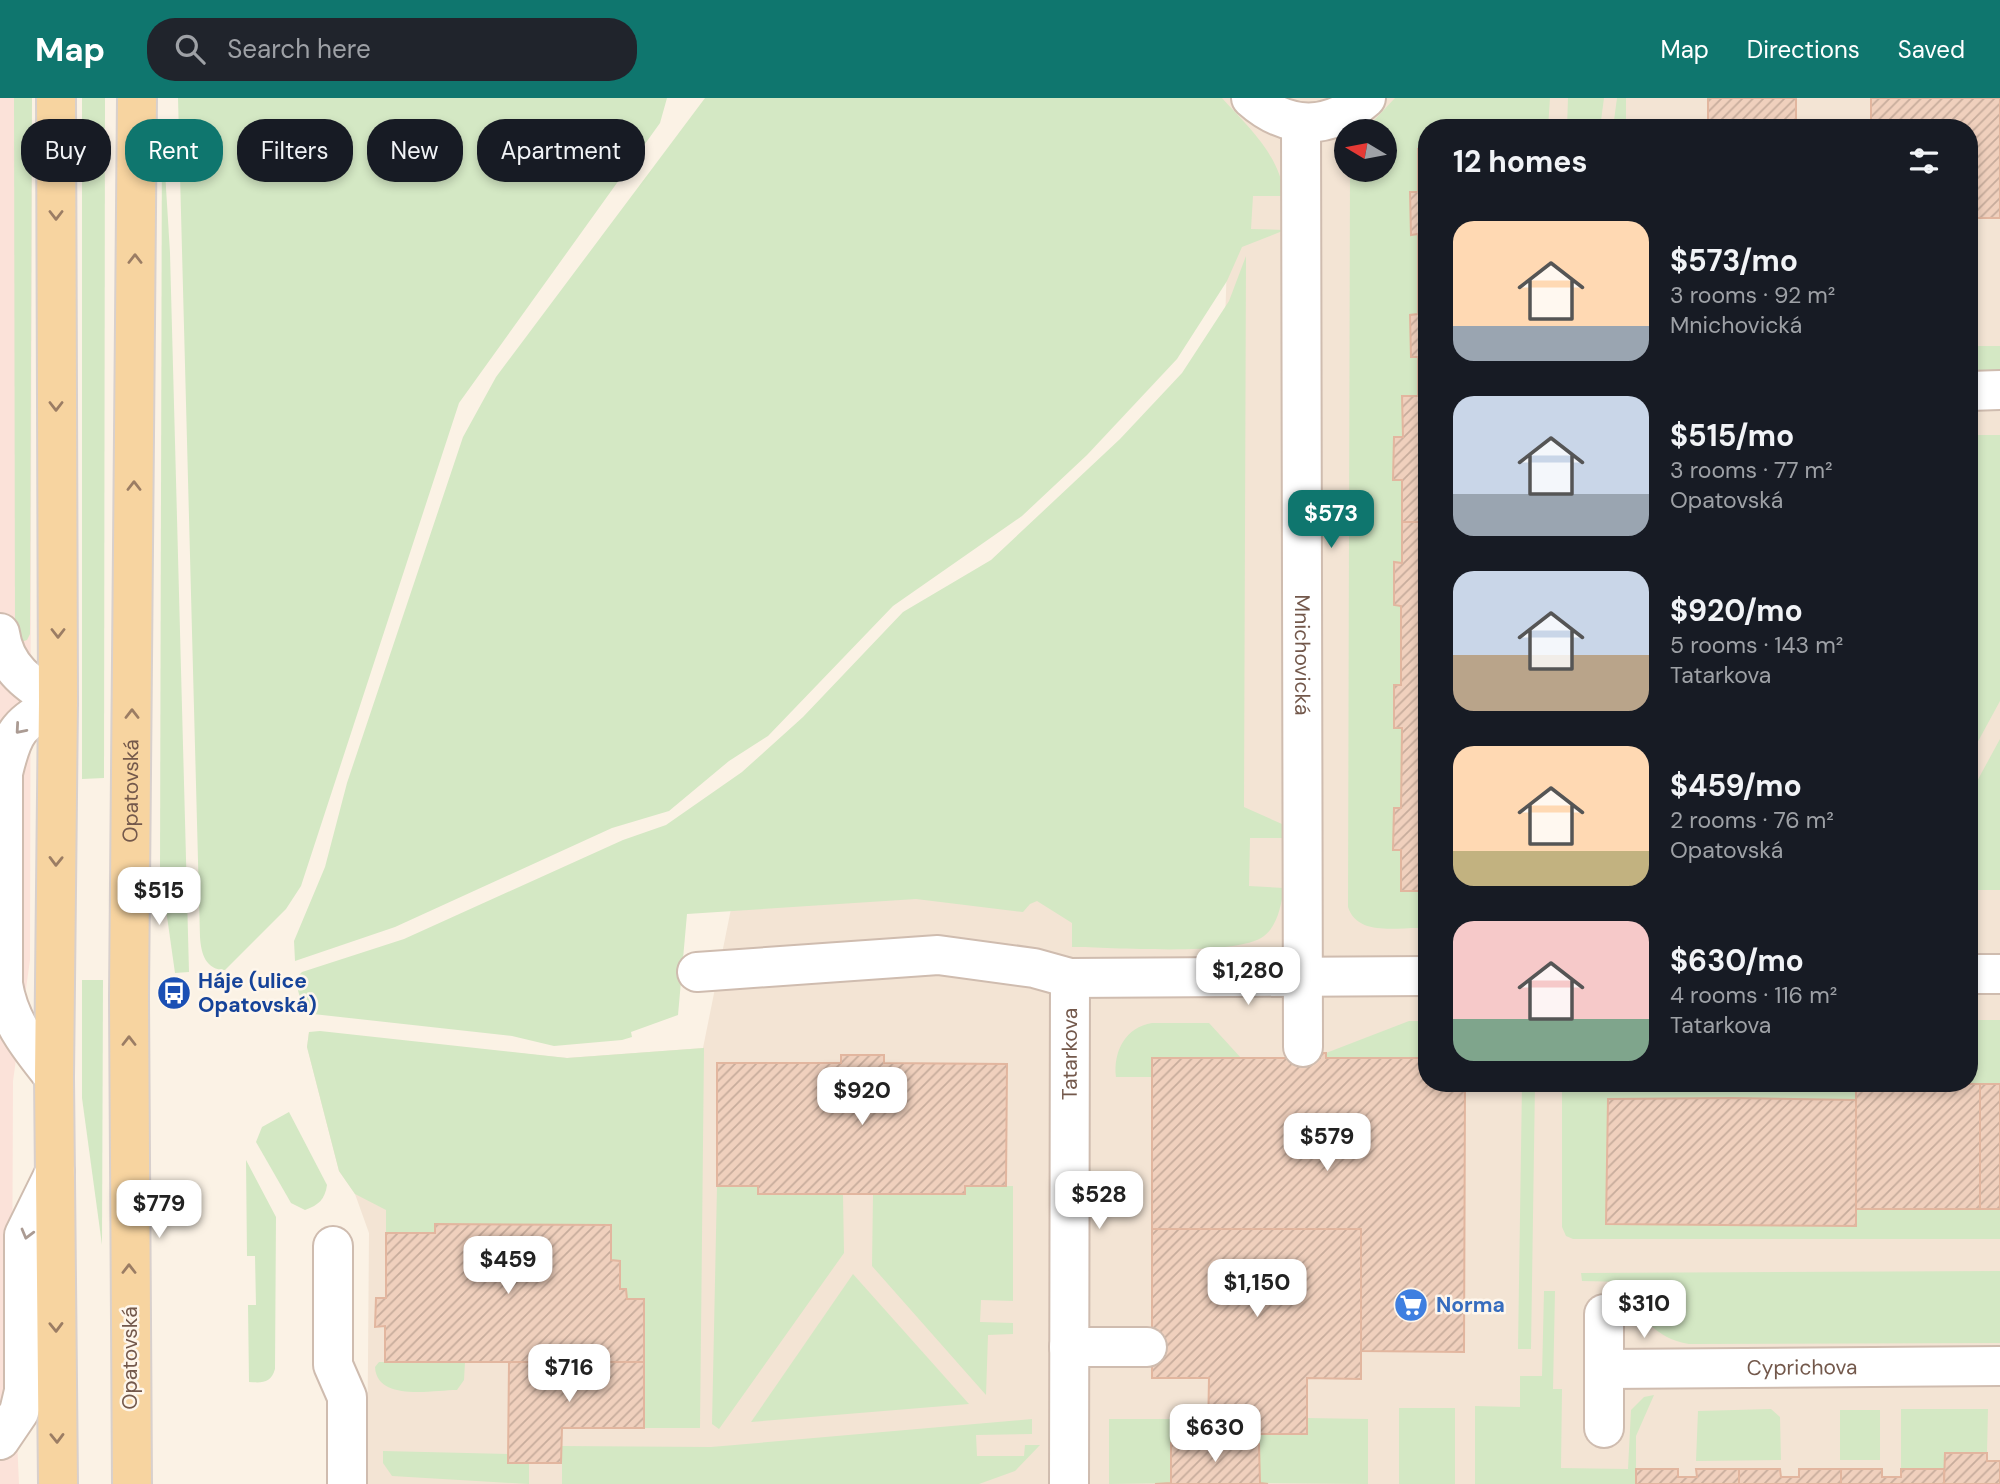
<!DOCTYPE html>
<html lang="en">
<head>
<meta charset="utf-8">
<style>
	:root { --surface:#171b24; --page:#20242c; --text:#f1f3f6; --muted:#9ea1a6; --accent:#0f766e }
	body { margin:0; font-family:"DM Sans",sans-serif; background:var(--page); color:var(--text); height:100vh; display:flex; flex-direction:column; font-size:26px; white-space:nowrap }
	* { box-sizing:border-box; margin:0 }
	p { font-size:23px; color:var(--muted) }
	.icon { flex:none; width:38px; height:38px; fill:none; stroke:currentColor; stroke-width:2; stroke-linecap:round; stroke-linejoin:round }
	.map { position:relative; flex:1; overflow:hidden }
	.panel { position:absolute; left:1418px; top:21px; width:560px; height:973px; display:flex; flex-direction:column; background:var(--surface); border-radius:28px; box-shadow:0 4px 10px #0003 }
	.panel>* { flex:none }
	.top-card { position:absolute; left:21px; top:21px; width:665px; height:63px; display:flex; gap:14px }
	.needle { width:46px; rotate:280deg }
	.fabs { position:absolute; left:1334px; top:21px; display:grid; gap:14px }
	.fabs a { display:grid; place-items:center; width:63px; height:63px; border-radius:50%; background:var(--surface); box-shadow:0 4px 10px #0003; font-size:35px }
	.price { position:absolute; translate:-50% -60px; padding:0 16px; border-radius:14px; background:#fff; color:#222; font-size:23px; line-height:46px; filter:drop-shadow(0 2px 4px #0008) }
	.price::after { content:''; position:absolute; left:50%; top:42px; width:21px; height:16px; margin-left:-10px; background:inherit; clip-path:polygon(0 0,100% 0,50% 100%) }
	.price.on { background:var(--accent); color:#fff }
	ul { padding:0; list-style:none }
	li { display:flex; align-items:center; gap:21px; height:175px; padding:0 35px }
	li span { display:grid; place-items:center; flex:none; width:196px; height:140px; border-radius:21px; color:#555 }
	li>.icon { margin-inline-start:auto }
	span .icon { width:84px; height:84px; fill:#fffc; stroke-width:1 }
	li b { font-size:30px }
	h2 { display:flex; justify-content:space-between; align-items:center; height:84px; padding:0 35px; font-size:30px }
	.pill { padding:0 24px; border-radius:28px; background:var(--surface); box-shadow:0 4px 10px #0003; font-size:24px; line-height:63px }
	.pill.on { background:var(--accent); color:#fff }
	header { display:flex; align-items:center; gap:42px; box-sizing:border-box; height:98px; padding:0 35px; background:var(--accent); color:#fff }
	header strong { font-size:33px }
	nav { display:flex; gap:38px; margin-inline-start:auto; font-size:24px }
	.search { width:490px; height:63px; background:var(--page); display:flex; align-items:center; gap:18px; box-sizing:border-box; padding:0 24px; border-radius:28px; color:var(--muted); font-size:26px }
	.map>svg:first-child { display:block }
</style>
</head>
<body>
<header>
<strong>Map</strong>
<div class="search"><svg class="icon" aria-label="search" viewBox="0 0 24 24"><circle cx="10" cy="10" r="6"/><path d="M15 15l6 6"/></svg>Search here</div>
<nav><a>Map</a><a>Directions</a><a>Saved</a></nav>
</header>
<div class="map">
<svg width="2000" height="1386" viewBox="0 0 2000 1386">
	<defs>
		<pattern id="building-hatch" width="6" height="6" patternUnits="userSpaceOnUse" patternTransform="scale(1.75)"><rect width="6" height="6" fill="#f0d0bd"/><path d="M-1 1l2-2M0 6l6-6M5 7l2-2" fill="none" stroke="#c7ac9c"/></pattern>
	</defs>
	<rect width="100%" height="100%" fill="#fbf2e5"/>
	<path fill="#f3e4d4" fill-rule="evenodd" d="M 1195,0 L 2000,0 L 2000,1386 L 367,1386 L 369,1135 L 355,1096 L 339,1073 L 307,949 L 309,934 L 567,960 L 703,950 L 734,796 L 1206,801 L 1231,43 ZM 1426,30 L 1969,30 L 1969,985 L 1426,985 ZM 1346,33 L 1384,33 L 1384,72 L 1346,72 Z"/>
	<polygon fill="#fbe2d9" points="0,0 32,0 30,862 13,983 12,1233 19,1386 0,1386"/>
	<g fill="#d4e8c4">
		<polygon points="14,0 32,0 30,536 27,542 21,544 15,538"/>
		<polygon points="82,0 105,0 104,680 82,681"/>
		<path d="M 178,0 L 667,0 L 660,25 L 459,305 L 301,788 L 286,811 L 225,872 C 206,872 201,856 200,839 Z"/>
		<path d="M 705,0 L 1222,0 C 1250,31 1278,55 1285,98 L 1253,98 L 1251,131 L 1285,132 L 1242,149 L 1227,183 L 1177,261 L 1087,357 L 1022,418 L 893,508 L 768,638 L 729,663 L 669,713 L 612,730 L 395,829 L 295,863 L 294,843 L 325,769 L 347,685 L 463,339 L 496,279 Z"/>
		<path d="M 1395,0 L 1550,0 L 1548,30 L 1426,30 L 1426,52 L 1418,52 L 1418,94 L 1410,94 L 1411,136 L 1418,136 L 1418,216 L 1410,217 L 1411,259 L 1418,259 L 1418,298 L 1402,298 L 1403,339 L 1394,340 L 1393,382 L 1402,382 L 1402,465 L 1394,465 L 1394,507 L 1401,508 L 1401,587 L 1394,588 L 1394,629 L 1402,630 L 1401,710 L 1394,710 L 1393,751 L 1401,752 L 1401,793 L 1426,793 L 1426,817 L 1419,817 L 1418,830 C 1393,830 1357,837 1348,809 L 1350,72 L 1384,72 L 1384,33 L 1364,33 Z"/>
		<polygon points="1568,0 1604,0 1600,30 1567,30"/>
		<polygon points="1617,0 1626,0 1626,30 1613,30"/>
		<polygon points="162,24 170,155 189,874 175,875 160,769"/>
		<path d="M 1246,158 L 1244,709 L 1282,726 L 1283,740 L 1250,740 L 1249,788 L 1284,790 C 1281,807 1278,827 1264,838 C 1237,859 1111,849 1072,849 L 1072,825 L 1037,803 L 1030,806 L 1023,814 L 916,801 L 687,816 L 678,917 L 631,934 L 632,939 L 622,942 L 554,948 L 512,938 L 304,915 L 295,881 L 302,874 L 404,841 L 623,742 L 666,727 L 742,674 L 803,619 L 903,514 L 991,462 L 1120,341 L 1182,275 L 1229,203 Z"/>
		<rect x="1969" y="248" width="31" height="24"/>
		<polygon points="1969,337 2000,337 2000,603 1969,660"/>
		<polygon points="2000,641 2000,792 1969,792 1969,698"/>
		<polygon points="82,882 103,882 102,1147 82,1000"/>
		<polygon points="1969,922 2000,922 2000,986 1942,985 1969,985"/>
		<polygon points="1409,923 1426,923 1426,960 1326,960 1326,955"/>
		<path d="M 1152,925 L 1209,925 L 1241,960 L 1152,960 L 1152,979 L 1116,979 C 1113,953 1126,929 1152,925 Z"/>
		<polygon points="320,933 567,960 704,950 700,1330 644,1330 644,1201 627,1201 626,1191 620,1191 620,1163 611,1162 610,1127 435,1126 435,1135 386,1135 386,1112 355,1096 339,1073 307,949 309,934"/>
		<polygon points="1522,985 1535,985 1531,1251 1518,1251"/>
		<polygon points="1562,985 1856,985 1856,1002 1609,1001 1606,1126 1855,1128 1856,1111 2000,1111 2000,1141 1573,1141 1566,1138 1562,1129"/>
		<path d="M 289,1014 L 327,1087 C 325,1101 319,1107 305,1112 L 291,1105 L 256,1044 L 262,1029 Z"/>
		<path d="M 246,1062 L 276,1119 L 275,1271 C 271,1285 263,1285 249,1284 L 248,1207 L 256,1207 L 255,1158 L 247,1158 Z"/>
		<polygon points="717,1088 758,1088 758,1096 843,1096 844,1155 719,1331 712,1326"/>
		<polygon points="965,1088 1013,1088 1013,1203 981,1202 980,1224 1013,1225 1013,1236 988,1237 986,1297 872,1168 873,1096 965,1096"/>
		<path d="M 2000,1173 L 2000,1245 L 1689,1246 C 1654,1240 1637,1217 1629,1184 L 1582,1183 L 1581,1175 Z"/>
		<polygon points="853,1176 969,1306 751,1324"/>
		<polygon points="1544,1193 1555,1193 1553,1291 1562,1291 1561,1370 1628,1371 1631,1312 1644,1299 1654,1297 1636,1338 1636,1386 1475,1386 1475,1308 1520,1309 1520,1278 1542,1278"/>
		<path d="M 379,1264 L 465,1264 L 464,1282 L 457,1292 C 432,1292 377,1304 375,1269 Z"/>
		<rect x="1399" y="1310" width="56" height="76"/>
		<polygon points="1771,1311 1780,1319 1781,1362 1696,1363 1698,1313"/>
		<polygon points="1901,1311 1988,1311 1987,1355 1945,1355 1944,1371 1901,1371"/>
		<rect x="1840" y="1312" width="40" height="50"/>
		<polygon points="1307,1320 1368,1321 1368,1386 1260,1385 1259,1346 1172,1345 1171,1385 1109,1386 1109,1321 1176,1321 1177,1336 1307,1336"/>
		<polygon points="1032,1321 1032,1336 976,1337 977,1358 1024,1358 1025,1347 1040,1347 1015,1373 979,1386 562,1386 562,1348 711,1349"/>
		<polygon points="383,1353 509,1356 529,1365 529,1386 392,1378 383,1365"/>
	</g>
	<g fill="url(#building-hatch)" stroke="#e2b69f" stroke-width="2">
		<rect x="1708" y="0" width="88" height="30"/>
		<polygon points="1871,0 2000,0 2000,120 1977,120 1977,127 1969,128 1969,30 1871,30"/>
		<polygon points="1418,51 1426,52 1426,424 1402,424 1402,382 1393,382 1394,339 1403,339 1402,298 1418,298 1418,259 1411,259 1410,217 1418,216 1418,136 1411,137 1410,94 1418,94"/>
		<polygon points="1402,424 1426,424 1426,793 1401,793 1401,752 1393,752 1394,710 1401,710 1402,630 1394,630 1394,587 1401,587 1401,508 1394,507 1394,464 1402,465"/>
		<polygon points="1320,955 1326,955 1326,960 1426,960 1426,985 1465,985 1464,1254 1361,1253 1361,1131 1152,1131 1152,960 1320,960"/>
		<polygon points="841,957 884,957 884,965 1007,966 1006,1088 965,1088 965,1096 758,1096 758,1088 717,1088 717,965 841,965"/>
		<polygon points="1856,985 1980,986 1980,1111 1856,1111"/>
		<rect x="1980" y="986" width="20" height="125"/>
		<polygon points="1732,1000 1856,1002 1856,1128 1606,1126 1608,1001"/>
		<polygon points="435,1126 611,1127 611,1162 620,1163 620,1191 626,1191 627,1201 644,1201 644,1264 385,1264 385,1228 375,1229 376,1200 386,1200 386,1135 435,1135"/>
		<polygon points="1152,1131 1361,1131 1361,1281 1307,1280 1307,1336 1208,1336 1209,1280 1152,1280"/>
		<polygon points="509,1264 644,1264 644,1330 562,1330 561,1365 508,1365"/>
		<polygon points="1171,1345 1259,1346 1260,1385 1268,1386 1155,1386 1171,1385"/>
		<polygon points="1945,1355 1987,1355 1987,1363 2000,1363 2000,1386 1944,1386"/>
		<polygon points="1636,1371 1678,1371 1678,1379 1697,1379 1696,1371 1739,1371 1739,1386 1636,1386"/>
		<polygon points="1739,1371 1780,1371 1781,1379 1799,1379 1799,1371 1841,1371 1841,1386 1739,1386"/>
		<polygon points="1841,1371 1882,1371 1882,1379 1901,1379 1901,1371 1944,1371 1944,1386 1841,1386"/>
	</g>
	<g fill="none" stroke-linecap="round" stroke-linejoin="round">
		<g stroke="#cfbcaf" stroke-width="42">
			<g id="minor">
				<path d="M 1251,0 C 1288,33 1330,32 1366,0"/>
				<path id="s1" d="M 1301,25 L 1303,949"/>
				<polyline points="1969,293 2000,292"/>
				<path d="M 0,535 C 5,571 29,586 58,604 C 19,627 14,629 3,675 L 3,886 C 9,924 30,949 54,979"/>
				<polyline points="697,874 938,857 1034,870 1070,880 1426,878"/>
				<polyline points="1969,876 2000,876"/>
				<polyline points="333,1148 333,1267 347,1299 347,1386"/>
				<polyline points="1069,1249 1147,1249"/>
				<path id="s2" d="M 1604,1271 L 2000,1268"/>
				<polyline points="1604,1330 1604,1216"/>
				<polyline points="0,1342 19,1314 24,1293 24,1137 55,1074"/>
				<path id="s3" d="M 1069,1386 L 1070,880"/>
			</g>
		</g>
		<g stroke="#d8d0cd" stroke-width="42">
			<g id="major">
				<polyline points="56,0 58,604 54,979 58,1386"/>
				<path id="s4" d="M 132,1386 L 129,899 L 137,0"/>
			</g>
		</g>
		<use href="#minor" stroke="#fff" stroke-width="38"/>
		<use href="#major" stroke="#f7d4a0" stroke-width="38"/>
	</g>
	<defs><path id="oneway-chevron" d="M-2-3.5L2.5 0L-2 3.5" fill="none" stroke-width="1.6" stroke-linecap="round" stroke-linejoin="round" transform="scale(1.75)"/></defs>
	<g stroke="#9b7d64">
		<use href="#oneway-chevron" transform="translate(56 117) rotate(90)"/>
		<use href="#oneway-chevron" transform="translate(135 161) rotate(-90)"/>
		<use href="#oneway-chevron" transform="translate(56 308) rotate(90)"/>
		<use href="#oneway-chevron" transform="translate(134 388) rotate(-90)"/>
		<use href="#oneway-chevron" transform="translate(58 535) rotate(90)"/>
		<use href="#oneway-chevron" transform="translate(132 616) rotate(-90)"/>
		<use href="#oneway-chevron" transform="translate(56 763) rotate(91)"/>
		<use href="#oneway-chevron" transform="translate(129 943) rotate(-90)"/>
		<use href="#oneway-chevron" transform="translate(129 1171) rotate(-90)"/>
		<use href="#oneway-chevron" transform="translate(56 1229) rotate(89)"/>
		<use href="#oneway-chevron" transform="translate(57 1340) rotate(89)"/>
	</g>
	<g stroke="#ab9b93">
		<use href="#oneway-chevron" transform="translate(20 631) rotate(131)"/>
		<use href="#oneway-chevron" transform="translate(27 1136) rotate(105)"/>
	</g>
	<defs>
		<g id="bus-disc" transform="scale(1.75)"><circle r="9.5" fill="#1a4fb4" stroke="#fef6eb"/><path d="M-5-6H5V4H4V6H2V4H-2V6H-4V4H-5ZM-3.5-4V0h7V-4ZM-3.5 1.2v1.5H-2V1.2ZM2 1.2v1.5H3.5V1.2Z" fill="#fff"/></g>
		<g id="supermarket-disc" transform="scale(1.75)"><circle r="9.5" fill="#3f7fe0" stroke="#fef6eb"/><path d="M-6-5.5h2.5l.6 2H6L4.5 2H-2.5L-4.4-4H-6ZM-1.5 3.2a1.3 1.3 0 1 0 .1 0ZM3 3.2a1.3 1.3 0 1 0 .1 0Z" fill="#fff"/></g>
	</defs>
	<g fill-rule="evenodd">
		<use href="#bus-disc" x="174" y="895"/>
		<use href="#supermarket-disc" x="1411" y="1207"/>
	</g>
	<g text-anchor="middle" stroke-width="5" stroke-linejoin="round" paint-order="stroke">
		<g font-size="21" fill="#73584b" stroke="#fef6eb">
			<text dy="7" stroke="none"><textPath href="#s1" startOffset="532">Mnichovická</textPath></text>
			<text dy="7" stroke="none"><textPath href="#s4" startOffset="693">Opatovská</textPath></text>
			<text dy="7" stroke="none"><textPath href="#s3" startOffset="430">Tatarkova</textPath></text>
			<text transform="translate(130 1260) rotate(-90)" y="7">Opatovská</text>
			<text dy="7" stroke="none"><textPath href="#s2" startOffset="198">Cyprichova</textPath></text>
		</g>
		<g font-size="21" font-weight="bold" fill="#164399" stroke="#fef6eb" text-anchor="start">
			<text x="198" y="890">Háje (ulice<tspan x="198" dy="24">Opatovská)</tspan></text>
		</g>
		<g font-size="21" font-weight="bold" fill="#366cbe" stroke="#fef6eb" text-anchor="start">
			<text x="1436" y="1214">Norma</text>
		</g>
	</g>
</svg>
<div class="fabs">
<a><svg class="needle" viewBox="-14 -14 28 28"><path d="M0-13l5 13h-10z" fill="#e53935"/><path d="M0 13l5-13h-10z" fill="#9ea1a6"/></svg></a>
</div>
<b class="price on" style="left:1331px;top:452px">$573</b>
<b class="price" style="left:159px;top:829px">$515</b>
<b class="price" style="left:1248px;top:909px">$1,280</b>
<b class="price" style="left:862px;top:1029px">$920</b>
<b class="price" style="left:1327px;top:1075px">$579</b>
<b class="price" style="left:1099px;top:1133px">$528</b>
<b class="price" style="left:159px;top:1142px">$779</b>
<b class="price" style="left:508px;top:1198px">$459</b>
<b class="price" style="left:1257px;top:1221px">$1,150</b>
<b class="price" style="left:1644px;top:1242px">$310</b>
<b class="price" style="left:569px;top:1306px">$716</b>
<b class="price" style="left:1215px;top:1366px">$630</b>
<div class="top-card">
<a class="pill">Buy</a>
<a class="pill on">Rent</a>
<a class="pill">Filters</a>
<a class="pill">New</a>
<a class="pill">Apartment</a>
</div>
<section class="panel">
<h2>12 homes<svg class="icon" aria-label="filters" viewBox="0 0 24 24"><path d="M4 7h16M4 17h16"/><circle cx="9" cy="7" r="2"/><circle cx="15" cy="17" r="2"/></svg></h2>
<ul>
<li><span style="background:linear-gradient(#ffd9b3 75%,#9aa5b1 0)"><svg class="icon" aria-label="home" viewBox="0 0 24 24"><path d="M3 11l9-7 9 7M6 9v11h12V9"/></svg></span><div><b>$573/mo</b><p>3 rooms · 92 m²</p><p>Mnichovická</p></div></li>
<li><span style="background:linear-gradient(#c9d6e8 70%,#9aa5b1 0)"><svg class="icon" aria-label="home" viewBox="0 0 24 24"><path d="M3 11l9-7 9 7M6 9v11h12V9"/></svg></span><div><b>$515/mo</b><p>3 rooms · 77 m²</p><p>Opatovská</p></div></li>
<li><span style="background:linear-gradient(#c9d6e8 60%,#b9a48a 0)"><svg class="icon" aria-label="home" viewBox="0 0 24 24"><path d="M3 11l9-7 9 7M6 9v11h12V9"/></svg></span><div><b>$920/mo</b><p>5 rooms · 143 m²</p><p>Tatarkova</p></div></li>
<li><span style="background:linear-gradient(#ffd9b3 75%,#c2b280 0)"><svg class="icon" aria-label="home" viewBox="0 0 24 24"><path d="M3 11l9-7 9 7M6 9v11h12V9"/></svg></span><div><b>$459/mo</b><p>2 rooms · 76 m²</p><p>Opatovská</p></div></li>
<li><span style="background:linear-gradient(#f6c9c9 70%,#7fa58c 0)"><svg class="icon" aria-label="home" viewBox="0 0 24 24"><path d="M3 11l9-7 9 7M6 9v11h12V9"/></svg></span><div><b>$630/mo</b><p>4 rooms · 116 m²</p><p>Tatarkova</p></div></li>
</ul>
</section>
</div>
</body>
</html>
